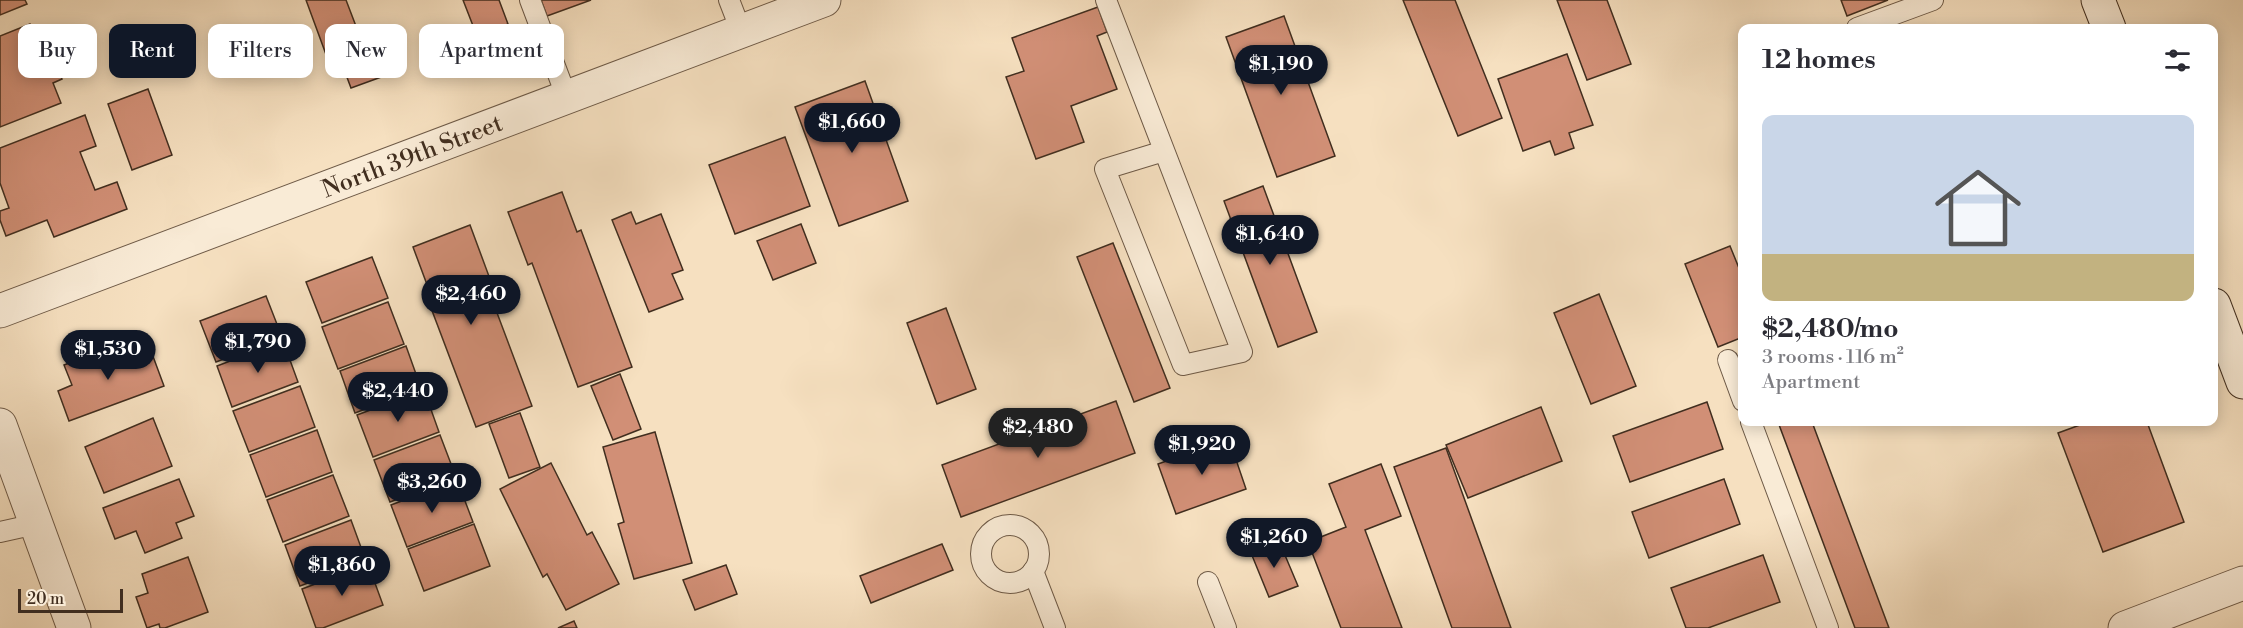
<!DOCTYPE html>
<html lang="en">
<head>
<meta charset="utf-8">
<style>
	:root { --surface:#fff; --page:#f2f2f3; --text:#2b2b33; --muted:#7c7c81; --line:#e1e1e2; --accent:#111827 }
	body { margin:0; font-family:"Libre Bodoni",serif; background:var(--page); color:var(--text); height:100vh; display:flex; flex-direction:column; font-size:22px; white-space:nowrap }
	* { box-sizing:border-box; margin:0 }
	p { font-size:20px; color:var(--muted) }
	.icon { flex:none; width:33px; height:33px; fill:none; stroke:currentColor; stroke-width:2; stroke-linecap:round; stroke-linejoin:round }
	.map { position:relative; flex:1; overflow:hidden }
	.sheet { position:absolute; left:1738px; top:24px; width:480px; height:402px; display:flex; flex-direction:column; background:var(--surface); border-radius:12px; box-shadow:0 3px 15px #0003 }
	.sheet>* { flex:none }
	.guide { position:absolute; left:18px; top:24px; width:570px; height:54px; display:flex; gap:12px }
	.scale { position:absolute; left:18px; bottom:15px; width:105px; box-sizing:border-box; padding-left:6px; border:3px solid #412e1f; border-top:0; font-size:16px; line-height:21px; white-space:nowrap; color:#412e1f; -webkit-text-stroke:4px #f9ebd6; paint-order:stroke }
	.price { position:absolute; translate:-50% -51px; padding:0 14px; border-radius:21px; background:var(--accent); color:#fff; font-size:20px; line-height:39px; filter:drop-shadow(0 2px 3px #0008) }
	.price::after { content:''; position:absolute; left:50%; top:36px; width:18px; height:14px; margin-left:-9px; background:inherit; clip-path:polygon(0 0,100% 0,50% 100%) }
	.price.current { background:#222; color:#fff }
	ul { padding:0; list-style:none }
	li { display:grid; align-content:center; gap:12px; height:318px; padding:0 24px }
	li+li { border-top:2px solid var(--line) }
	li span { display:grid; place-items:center; height:186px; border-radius:12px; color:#555 }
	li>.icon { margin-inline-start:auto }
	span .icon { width:108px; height:108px; fill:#fffc; stroke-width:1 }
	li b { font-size:26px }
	h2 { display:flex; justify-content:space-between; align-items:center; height:72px; padding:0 24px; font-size:26px }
	.chip { padding:0 21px; border-radius:12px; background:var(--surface); box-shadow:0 3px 15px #0003; font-size:21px; line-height:54px }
	.chip.current { background:var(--accent); color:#fff }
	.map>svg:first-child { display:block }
</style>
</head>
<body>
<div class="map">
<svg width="2243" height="628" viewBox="0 0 2243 628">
	<rect width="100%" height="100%" fill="#f6e0c0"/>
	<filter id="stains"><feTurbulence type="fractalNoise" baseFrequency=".00333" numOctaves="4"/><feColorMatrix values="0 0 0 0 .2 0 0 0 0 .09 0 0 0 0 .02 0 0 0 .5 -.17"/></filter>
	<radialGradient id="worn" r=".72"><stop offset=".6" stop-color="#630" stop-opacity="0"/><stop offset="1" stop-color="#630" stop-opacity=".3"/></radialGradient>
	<g fill="#d18f76" stroke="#412e1f" stroke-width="1.5">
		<polygon points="0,0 25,0 27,4 0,15"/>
		<polygon points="306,0 346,0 367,55 375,52 384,76 351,88 342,64 331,68"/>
		<polygon points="463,0 499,0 508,24 477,36"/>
		<polygon points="541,0 591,0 547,16"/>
		<polygon points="1403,0 1455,0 1502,118 1458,136"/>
		<polygon points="1557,0 1607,0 1631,64 1587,80"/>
		<polygon points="1841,0 1888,0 1847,16"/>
		<polygon points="1098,7 1107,32 1097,36 1117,89 1071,106 1084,142 1036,159 1006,77 1024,71 1012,38"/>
		<polygon points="1284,16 1335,156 1277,177 1226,37"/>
		<polygon points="30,24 39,47 48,43 62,79 53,83 61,103 0,127 0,36"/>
		<polygon points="1567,54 1593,125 1569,133 1574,148 1555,155 1550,141 1523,151 1498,79"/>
		<polygon points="865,81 908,201 839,226 795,107"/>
		<polygon points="148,89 172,155 132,170 108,104"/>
		<polygon points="85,115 96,146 80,152 95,190 117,182 127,209 54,237 47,220 6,236 0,220 0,211 9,208 0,183 0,148"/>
		<polygon points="785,137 810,206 735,234 709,165"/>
		<polygon points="1263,186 1317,332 1278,347 1224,201"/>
		<polygon points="562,192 577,232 581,230 632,367 578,387 532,263 528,265 508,212"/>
		<polygon points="631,212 636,224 661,214 683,270 672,274 683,299 649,312 612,220"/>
		<polygon points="801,224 816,263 773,280 757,241"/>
		<polygon points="470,225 490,279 485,281 532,406 476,427 425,292 429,290 413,247"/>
		<polygon points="1113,243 1170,388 1134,402 1077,257"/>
		<polygon points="1730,246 1743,278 1743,337 1718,347 1685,264"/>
		<polygon points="372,257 388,298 322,323 306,282"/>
		<polygon points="1599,294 1636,386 1591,404 1554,313"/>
		<polygon points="266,296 282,337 216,362 200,321"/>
		<polygon points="388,302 404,344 338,369 322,327"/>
		<polygon points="946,308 976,389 937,404 907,323"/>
		<polygon points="283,341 298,382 232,407 217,366"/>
		<polygon points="119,345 125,360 151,351 164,386 69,421 58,391 72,385 64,365"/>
		<polygon points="406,346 421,388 355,413 340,371"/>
		<polygon points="620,374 641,429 613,440 591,386"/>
		<polygon points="300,386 315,427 249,452 233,411"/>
		<polygon points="424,390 439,432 373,457 357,415"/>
		<polygon points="1116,401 1135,453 961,517 942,465"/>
		<polygon points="1707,402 1723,449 1630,482 1613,436"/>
		<polygon points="1541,407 1562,461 1468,498 1446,445"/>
		<polygon points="520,413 540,467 509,478 489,424"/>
		<polygon points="153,418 172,466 104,493 85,447"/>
		<polygon points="1778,422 1812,422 1889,628 1855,628"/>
		<polygon points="2088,422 2147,422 2184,522 2103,552 2058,433"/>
		<polygon points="317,430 332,472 266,497 250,455"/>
		<polygon points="655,432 692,563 634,579 618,524 624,522 603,447"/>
		<polygon points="440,435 456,477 390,502 374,460"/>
		<polygon points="1229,439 1246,489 1176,514 1158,464"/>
		<polygon points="1446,448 1511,628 1452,628 1394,467"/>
		<polygon points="551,463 587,535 592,532 619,584 566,610 547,574 543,577 500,489"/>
		<polygon points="1381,464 1401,516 1365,530 1402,628 1341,628 1308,542 1346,527 1329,484"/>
		<polygon points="333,475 349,516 283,542 267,500"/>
		<polygon points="179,479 194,516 176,523 182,538 145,553 136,531 115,539 103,508"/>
		<polygon points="1724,479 1740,524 1649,558 1632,512"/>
		<polygon points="457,480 473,522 407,547 391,505"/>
		<polygon points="351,520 366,561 300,586 285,545"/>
		<polygon points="474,524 490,566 424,591 408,549"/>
		<polygon points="1279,541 1298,586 1269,597 1251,553"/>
		<polygon points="942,544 953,570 871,603 860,576"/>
		<polygon points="1763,555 1780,602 1708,628 1686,628 1671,588"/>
		<polygon points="188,557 208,612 165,628 160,628 159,624 147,628 136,597 148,593 142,574"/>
		<polygon points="368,564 383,605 323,628 316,628 302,589"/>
		<polygon points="726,565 737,594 695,610 683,580"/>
		<polygon points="574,621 577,628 558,628"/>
	</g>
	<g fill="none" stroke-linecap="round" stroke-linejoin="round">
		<g stroke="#6e5a47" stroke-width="22">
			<g id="service">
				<polyline points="530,0 567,98"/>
				<polyline points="729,0 741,31"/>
				<polyline points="1106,0 1242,352 1183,365 1105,169 1164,151"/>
				<polyline points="1857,28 1933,0"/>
				<polyline points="1728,360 1743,401"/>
				<polyline points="1751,422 1828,628"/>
				<circle cx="1010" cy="554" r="29"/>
				<polyline points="0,532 36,524"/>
				<polyline points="1033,571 1055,628"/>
				<polyline points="1208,582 1226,628"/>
			</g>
		</g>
		<g stroke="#6e5a47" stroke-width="35">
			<g id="minor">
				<polyline points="0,311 824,0"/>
				<polyline points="0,425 74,628"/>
				<polyline points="2125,628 2243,583"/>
			</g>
		</g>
		<g stroke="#412e1f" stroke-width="35">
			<g id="secondary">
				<polyline points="2098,0 2109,28"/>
				<polyline points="2214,305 2243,382"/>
			</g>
		</g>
		<use href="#service" stroke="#f9ebd6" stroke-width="20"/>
		<use href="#minor" stroke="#f9ebd6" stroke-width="33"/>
		<use href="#secondary" stroke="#f9ebd6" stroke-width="33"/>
	</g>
	<g text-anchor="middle" stroke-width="6" stroke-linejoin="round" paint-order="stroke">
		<g font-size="24" fill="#412e1f" stroke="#f9ebd6">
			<text transform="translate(412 156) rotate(-21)" y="8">North 39th Street</text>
		</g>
	</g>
	<rect width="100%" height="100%" filter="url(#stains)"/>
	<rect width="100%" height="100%" fill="url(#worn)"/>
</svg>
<div class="scale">20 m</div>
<b class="price" style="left:1281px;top:96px">$1,190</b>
<b class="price" style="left:852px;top:154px">$1,660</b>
<b class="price" style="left:1270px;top:266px">$1,640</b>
<b class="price" style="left:471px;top:326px">$2,460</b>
<b class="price" style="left:258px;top:374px">$1,790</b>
<b class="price" style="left:108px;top:381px">$1,530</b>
<b class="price" style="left:398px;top:423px">$2,440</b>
<b class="price current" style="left:1038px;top:459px">$2,480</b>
<b class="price" style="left:1202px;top:476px">$1,920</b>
<b class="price" style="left:432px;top:514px">$3,260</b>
<b class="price" style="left:1274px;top:569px">$1,260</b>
<b class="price" style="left:342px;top:597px">$1,860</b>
<div class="guide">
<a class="chip">Buy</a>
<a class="chip current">Rent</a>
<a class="chip">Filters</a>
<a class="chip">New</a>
<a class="chip">Apartment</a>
</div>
<section class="sheet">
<h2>12 homes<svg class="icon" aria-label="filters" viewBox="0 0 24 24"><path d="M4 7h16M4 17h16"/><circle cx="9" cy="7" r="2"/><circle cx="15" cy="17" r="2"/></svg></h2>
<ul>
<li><span style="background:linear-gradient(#c9d6e8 75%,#c2b280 0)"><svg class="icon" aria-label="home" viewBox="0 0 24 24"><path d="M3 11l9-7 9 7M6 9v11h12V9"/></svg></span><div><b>$2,480/mo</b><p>3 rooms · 116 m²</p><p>Apartment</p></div></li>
</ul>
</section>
</div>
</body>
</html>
